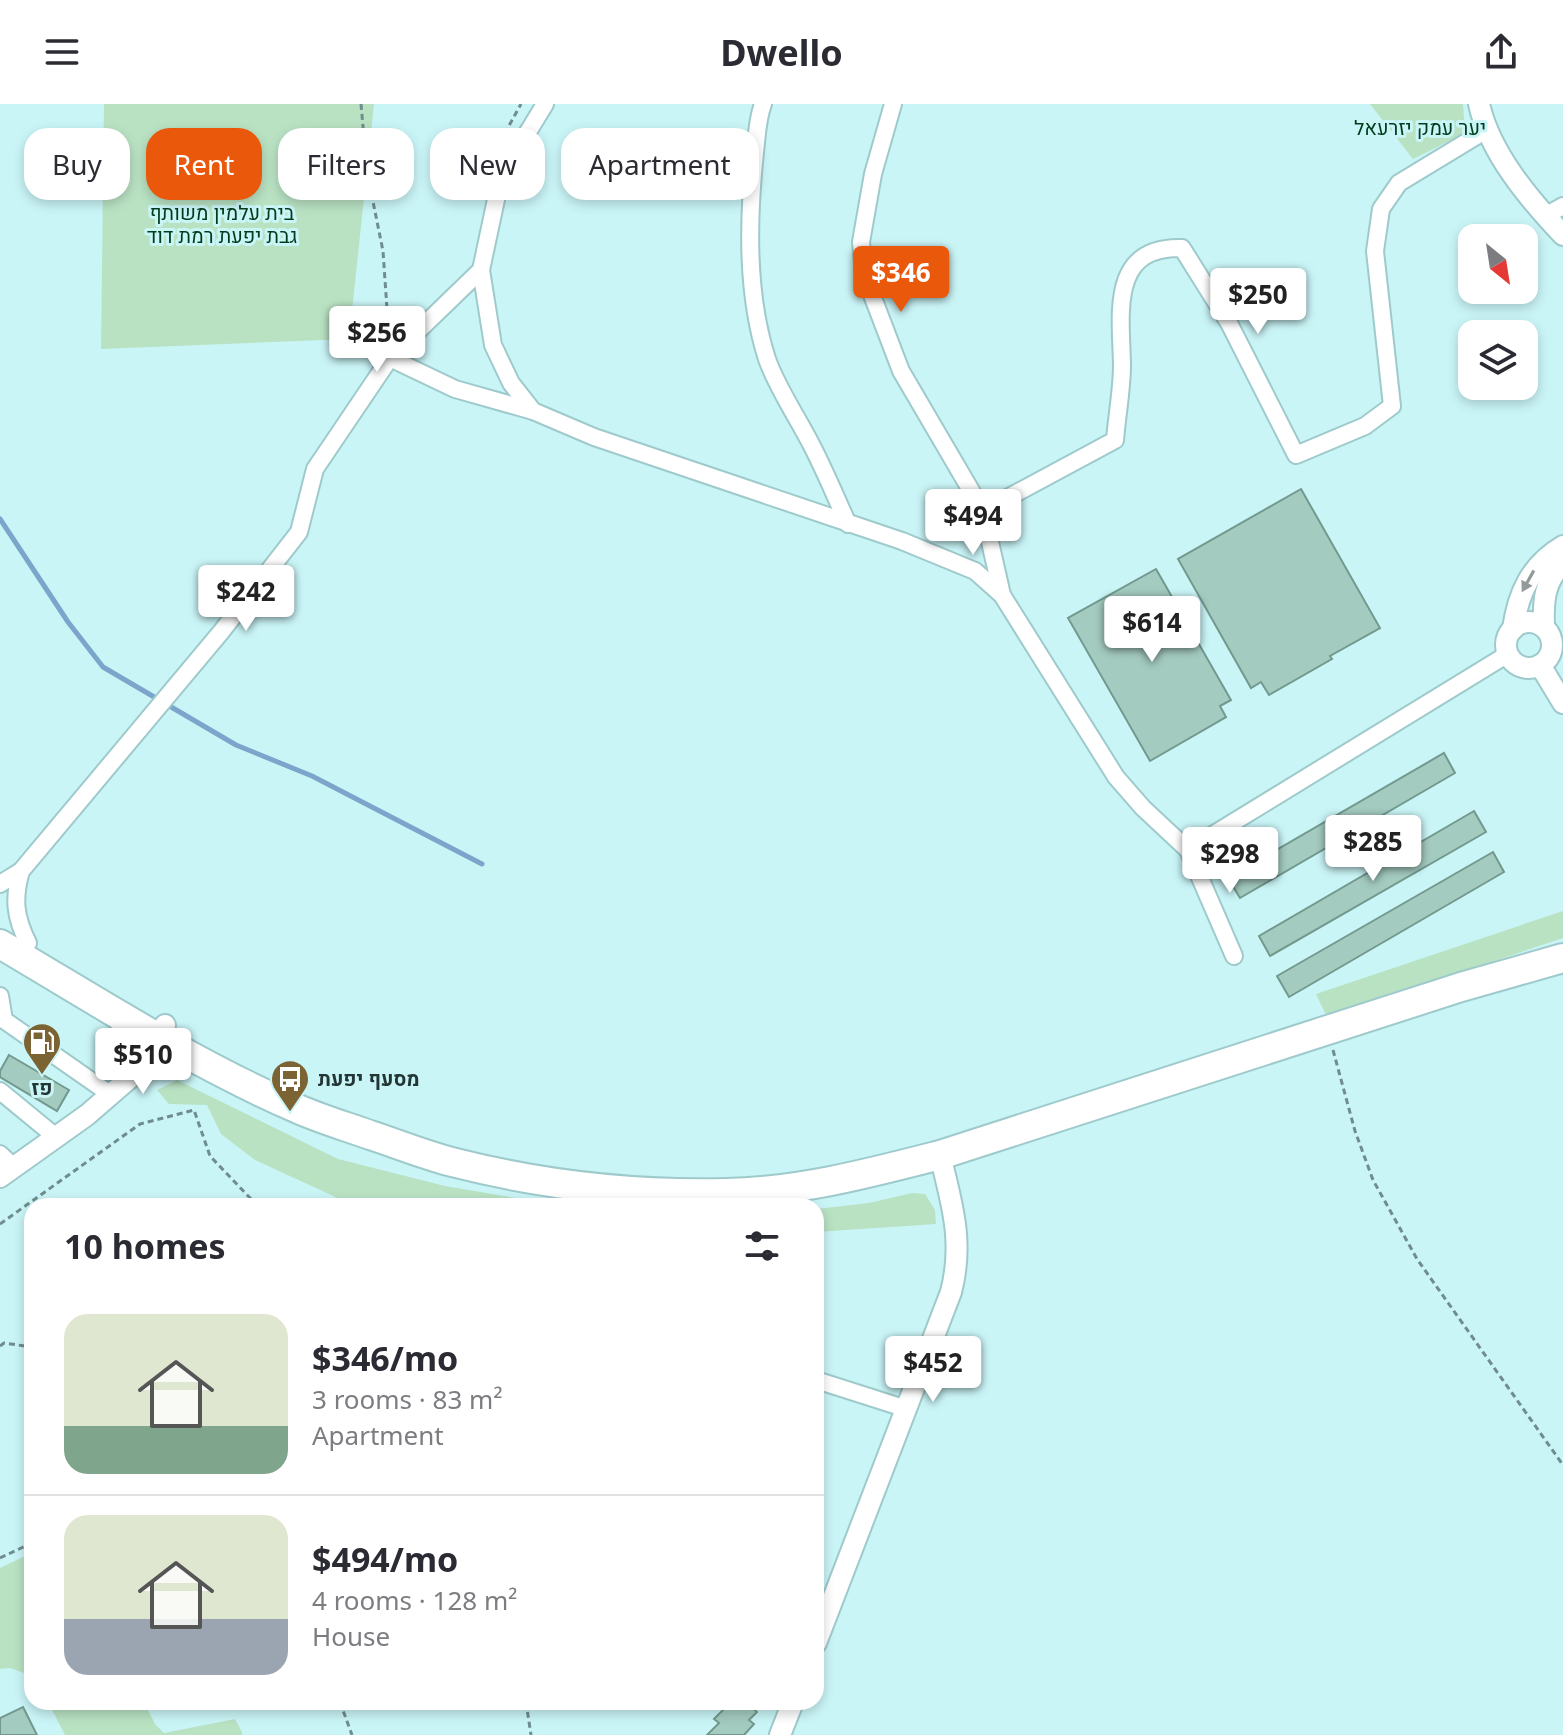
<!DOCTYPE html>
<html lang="en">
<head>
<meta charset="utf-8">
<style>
	:root { --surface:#fff; --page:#f7f7f7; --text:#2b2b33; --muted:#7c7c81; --line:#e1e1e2; --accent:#ea580c }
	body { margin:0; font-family:"Noto Sans",Heebo,sans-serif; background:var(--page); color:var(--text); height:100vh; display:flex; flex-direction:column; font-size:30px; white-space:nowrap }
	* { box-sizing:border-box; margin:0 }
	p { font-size:26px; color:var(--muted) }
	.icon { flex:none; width:44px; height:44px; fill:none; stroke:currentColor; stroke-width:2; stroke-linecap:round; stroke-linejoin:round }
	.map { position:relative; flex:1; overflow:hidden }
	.drawer { position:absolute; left:24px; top:1094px; width:800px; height:512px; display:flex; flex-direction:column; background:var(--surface); border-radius:24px; box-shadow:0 4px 12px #0003 }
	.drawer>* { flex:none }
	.top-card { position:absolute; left:24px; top:24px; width:800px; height:72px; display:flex; gap:16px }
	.needle { width:52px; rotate:150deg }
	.controls { position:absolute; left:1458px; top:120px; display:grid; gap:16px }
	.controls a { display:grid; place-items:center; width:80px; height:80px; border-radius:16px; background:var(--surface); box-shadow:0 4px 12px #0003; font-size:40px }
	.price { position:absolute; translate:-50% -68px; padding:0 18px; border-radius:8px; background:#fff; color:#222; font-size:26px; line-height:52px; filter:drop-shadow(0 2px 4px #0008) }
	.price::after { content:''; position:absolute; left:50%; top:48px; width:24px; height:18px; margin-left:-12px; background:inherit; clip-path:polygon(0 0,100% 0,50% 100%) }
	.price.current { background:var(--accent); color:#fff }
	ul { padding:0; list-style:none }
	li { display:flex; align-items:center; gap:24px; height:200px; padding:0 40px }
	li+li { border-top:2px solid var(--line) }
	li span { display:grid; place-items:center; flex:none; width:224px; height:160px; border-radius:24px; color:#555 }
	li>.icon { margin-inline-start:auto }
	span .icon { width:96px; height:96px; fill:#fffc; stroke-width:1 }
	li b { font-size:34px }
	h2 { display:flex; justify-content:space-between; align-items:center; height:96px; padding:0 40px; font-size:34px }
	.chip { padding:0 28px; border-radius:24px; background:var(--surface); box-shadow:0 4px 12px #0003; font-size:28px; line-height:72px }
	.chip.current { background:var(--accent); color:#fff }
	header { display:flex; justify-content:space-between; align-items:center; height:104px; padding:0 40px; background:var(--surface); font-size:36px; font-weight:700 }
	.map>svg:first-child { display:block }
</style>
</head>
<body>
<header><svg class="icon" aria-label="menu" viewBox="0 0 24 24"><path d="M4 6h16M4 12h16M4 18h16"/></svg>Dwello<svg class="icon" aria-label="share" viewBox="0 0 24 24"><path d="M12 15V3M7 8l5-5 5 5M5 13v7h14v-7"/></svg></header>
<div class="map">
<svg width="1563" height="1631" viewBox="0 0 1563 1631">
	<rect width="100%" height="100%" fill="#caf5f7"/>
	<g fill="#b9e2c3">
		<polygon points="104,0 374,0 349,235 101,245"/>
		<polygon points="1370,0 1463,0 1465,29 1413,55"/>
		<polygon points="1563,807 1563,834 1327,913 1316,890"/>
		<polygon points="177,976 338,1055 445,1082 562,1102 355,1102 255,1056 221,1030 207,1001 169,1000 157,986"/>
		<polygon points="912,1089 925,1090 935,1106 936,1120 816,1128 816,1105 869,1099"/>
		<polygon points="32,1452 32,1572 10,1564 0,1565 0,1464 23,1453"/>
		<polygon points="48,1598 144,1598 155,1620 164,1629 235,1615 242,1628 242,1631 65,1631"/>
	</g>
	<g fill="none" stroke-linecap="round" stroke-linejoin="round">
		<polyline stroke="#7ca5cb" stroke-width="5" points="0,415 68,518 103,563 236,641 312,672 482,760"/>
	</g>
	<g fill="#a4cbc0" stroke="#73998e" stroke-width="2">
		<polygon points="1301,385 1380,524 1330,552 1332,555 1269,591 1261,578 1251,584 1178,455"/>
		<polygon points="1156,465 1231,596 1220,602 1226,613 1150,657 1068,514"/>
		<polygon points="1444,649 1455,669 1240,794 1228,774"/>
		<polygon points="1474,707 1486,728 1270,852 1259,832"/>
		<polygon points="1493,748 1504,768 1289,893 1277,872"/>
		<polygon points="9,951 69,986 57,1007 0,973 0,967"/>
		<polygon points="715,1598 746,1598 757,1608 749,1616 754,1620 744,1631 707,1631 719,1619 714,1615 723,1606"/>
		<polygon points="23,1603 37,1631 0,1631 0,1614"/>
	</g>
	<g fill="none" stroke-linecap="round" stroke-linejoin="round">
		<g stroke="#9fcacc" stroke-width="20">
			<g id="minor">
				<polyline points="545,0 501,72 481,166 493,241 511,279 533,307 594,333 902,437 975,467 1002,491 1116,673 1143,704 1188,746 1508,550"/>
				<path d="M 763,0 C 757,16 757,32 755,48 C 748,115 746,190 767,255 C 778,286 797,312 812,342 C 825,367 836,394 848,420"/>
				<polyline points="893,0 873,70 861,138 864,170 901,267 983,407 1002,491"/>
				<polyline points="1545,112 1563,102"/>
				<polyline points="481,166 390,254 455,285 533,307"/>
				<path d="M 983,407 L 1115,336 C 1117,311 1122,285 1122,261 C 1121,210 1109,142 1182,144 L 1229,219 L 1296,351 L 1365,322 L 1392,302 L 1375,147 L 1381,105 L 1399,79 L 1488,25"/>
				<polyline points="1188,746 1234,852"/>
				<polyline points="0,780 21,767"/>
				<path d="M 28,839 C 15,813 13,795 21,767 L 221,528 L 299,428 L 315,365 L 390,254"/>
				<polyline points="0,892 4,916 110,990"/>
				<polyline points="0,987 56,1033"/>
				<polyline points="0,1050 14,1063"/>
				<polyline points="816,1276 907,1305"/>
			</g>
		</g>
		<g stroke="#9fcacc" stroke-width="24">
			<g id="tertiary">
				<path d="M 1479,0 C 1490,49 1529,95 1563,131"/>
				<circle cx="1529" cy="541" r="23"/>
				<path d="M 1544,523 C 1543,498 1544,477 1563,459"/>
				<path d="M 1513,525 C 1518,489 1531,461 1563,442"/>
				<polyline points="1540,561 1563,599"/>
				<polyline points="0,1073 87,1011 146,960 163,936 165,921"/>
				<path d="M 816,1539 L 951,1188 C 964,1138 952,1100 940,1051"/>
				<polyline points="780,1631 793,1598"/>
			</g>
		</g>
		<g stroke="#9fcacc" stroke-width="32">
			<g id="trunk">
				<path d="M 0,840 C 97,897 192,959 296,1004 C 320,1015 345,1022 370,1031 C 398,1040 427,1052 456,1059 C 543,1081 636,1091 726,1089 C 798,1088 870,1069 940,1051 L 1461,883 L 1563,854"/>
				<polyline points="122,913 137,940 133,959"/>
			</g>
		</g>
		<g stroke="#6f8c8e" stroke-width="3" stroke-dasharray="6 4" stroke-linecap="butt">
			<polyline points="361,0 367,68 383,147 389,234"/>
			<polyline points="490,56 521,0"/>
			<polyline points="1333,946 1355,1027 1373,1076 1417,1155 1563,1361"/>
			<polyline points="0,1120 140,1020 194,1006 210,1052 250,1094 275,1102"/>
			<polyline points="0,1242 4,1239 32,1243"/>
			<polyline points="0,1454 32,1439"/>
			<polyline points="340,1598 352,1631"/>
			<polyline points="526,1598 531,1631"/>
		</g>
		<use href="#minor" stroke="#fff" stroke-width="16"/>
		<use href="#tertiary" stroke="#fff" stroke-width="20"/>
		<use href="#trunk" stroke="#fff" stroke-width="28"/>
	</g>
	<defs><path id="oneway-solid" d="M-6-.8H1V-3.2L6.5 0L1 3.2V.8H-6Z" transform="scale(2)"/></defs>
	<use fill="#929a9a" href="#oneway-solid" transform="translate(1528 477) rotate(119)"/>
	<defs>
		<g id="fuel-pin" transform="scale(2)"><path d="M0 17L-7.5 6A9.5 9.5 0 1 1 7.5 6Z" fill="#7c6334" stroke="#caf5f7"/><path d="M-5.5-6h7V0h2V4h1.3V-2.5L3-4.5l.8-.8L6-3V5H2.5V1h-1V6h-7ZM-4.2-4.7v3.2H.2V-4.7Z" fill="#fff"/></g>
		<g id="bus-pin" transform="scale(2)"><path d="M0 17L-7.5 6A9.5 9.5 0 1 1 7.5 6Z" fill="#7c6334" stroke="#caf5f7"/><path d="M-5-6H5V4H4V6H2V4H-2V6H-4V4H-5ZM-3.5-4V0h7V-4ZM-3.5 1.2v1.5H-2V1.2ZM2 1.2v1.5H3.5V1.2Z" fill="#fff"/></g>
	</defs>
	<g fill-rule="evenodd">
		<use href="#fuel-pin" x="42" y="938"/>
		<use href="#bus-pin" x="290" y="975"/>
	</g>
	<g text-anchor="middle" stroke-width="6" stroke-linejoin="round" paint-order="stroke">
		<g font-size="20" fill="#013d1c" stroke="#caf5f7">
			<text x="1420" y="31">יער עמק יזרעאל</text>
			<text x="222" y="116">בית עלמין משותף<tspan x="222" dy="23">גבת יפעת רמת דוד</tspan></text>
		</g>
		<g font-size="20" font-weight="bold" fill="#243536" stroke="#caf5f7" text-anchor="start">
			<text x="318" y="982">מסעף יפעת</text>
			<text x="42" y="991" text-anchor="middle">פז</text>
		</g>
	</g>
</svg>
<div class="controls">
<a><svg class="needle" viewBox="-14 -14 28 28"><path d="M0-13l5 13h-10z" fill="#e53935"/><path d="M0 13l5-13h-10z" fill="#7c7c81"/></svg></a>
<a><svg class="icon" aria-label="layers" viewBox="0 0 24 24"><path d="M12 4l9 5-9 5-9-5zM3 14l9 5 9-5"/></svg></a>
</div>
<b class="price current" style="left:901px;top:210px">$346</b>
<b class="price" style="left:1258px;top:232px">$250</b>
<b class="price" style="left:377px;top:270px">$256</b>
<b class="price" style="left:973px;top:453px">$494</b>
<b class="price" style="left:246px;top:529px">$242</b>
<b class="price" style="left:1152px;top:560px">$614</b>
<b class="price" style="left:1373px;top:779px">$285</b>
<b class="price" style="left:1230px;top:791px">$298</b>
<b class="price" style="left:143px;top:992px">$510</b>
<b class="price" style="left:933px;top:1300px">$452</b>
<div class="top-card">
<a class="chip">Buy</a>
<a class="chip current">Rent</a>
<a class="chip">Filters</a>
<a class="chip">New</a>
<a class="chip">Apartment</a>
</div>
<section class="drawer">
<h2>10 homes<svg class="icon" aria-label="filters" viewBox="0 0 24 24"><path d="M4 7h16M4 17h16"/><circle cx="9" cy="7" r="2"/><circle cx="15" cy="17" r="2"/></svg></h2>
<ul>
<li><span style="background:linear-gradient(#dfe7d0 70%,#7fa58c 0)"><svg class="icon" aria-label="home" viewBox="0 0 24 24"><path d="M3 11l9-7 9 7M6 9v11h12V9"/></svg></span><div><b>$346/mo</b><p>3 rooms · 83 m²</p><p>Apartment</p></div></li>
<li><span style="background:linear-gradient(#dfe7d0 65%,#9aa5b1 0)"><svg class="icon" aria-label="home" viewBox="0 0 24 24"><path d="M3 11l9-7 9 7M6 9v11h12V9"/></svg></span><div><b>$494/mo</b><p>4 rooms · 128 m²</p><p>House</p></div></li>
</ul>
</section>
</div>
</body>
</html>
